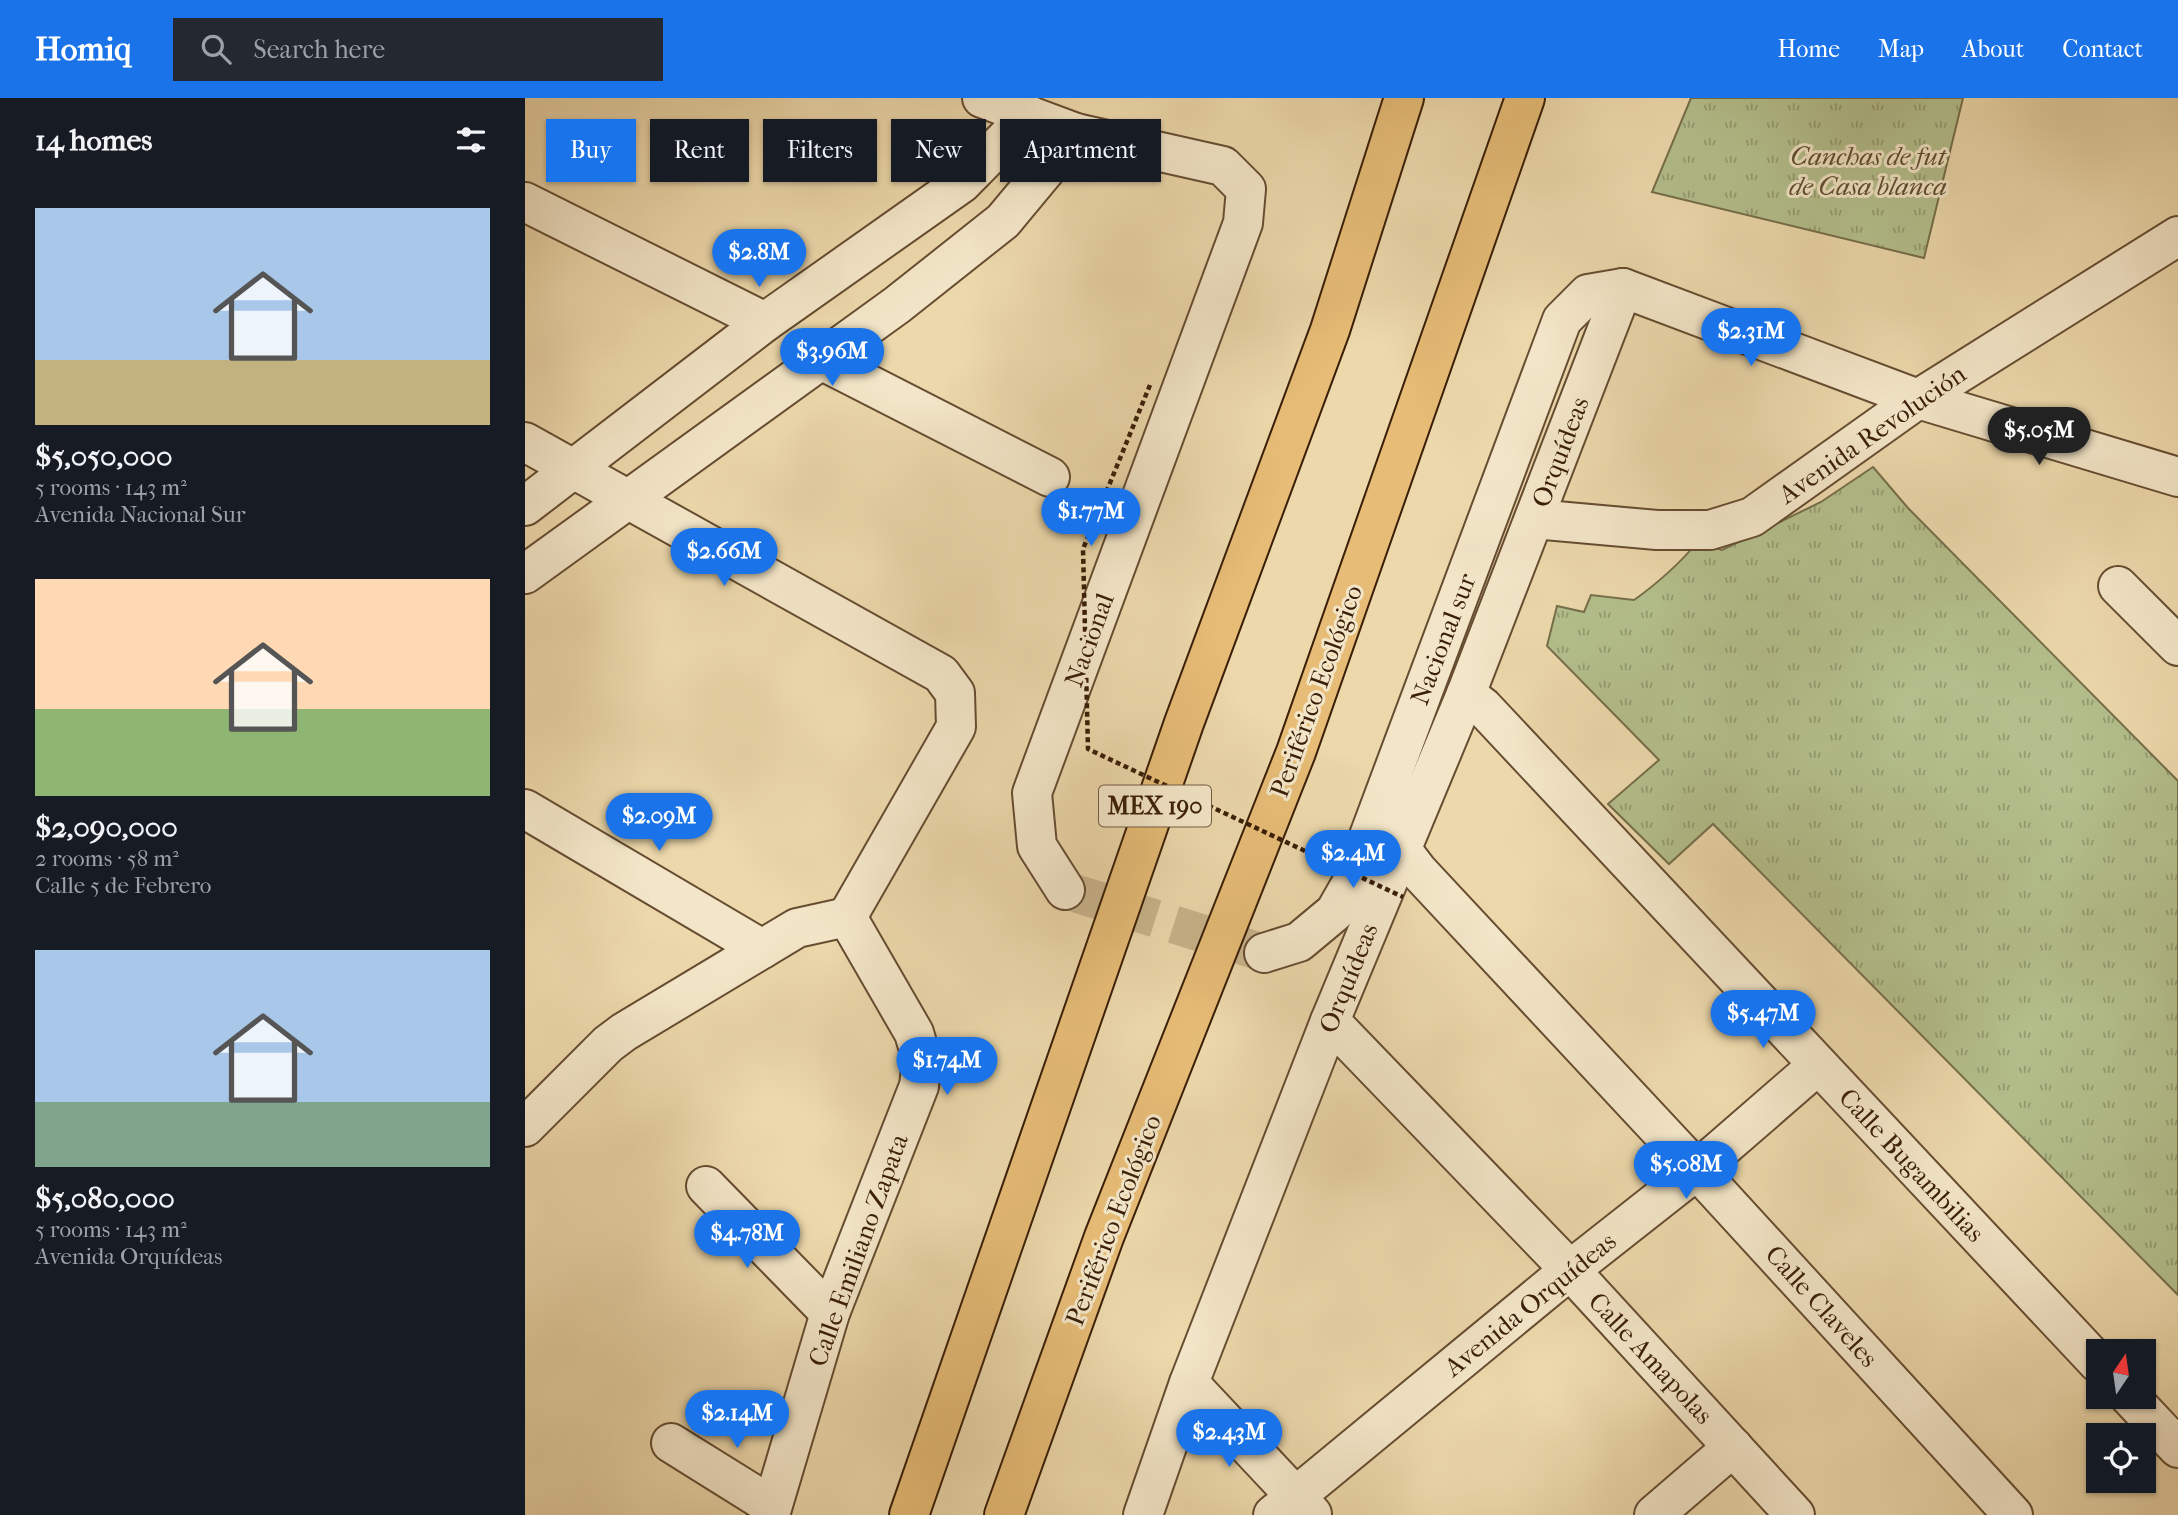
<!DOCTYPE html>
<html lang="en">
<head>
<meta charset="utf-8">
<style>
	:root { --surface:#171b24; --page:#242831; --text:#f1f3f6; --muted:#9ea1a6; --accent:#1a73e8 }
	body { margin:0; font-family:"IM FELL French Canon",serif; background:var(--page); color:var(--text); height:100vh; display:flex; flex-direction:column; font-size:26px; white-space:nowrap }
	* { box-sizing:border-box; margin:0 }
	p { font-size:23px; color:var(--muted) }
	.icon { flex:none; width:38px; height:38px; fill:none; stroke:currentColor; stroke-width:2; stroke-linecap:round; stroke-linejoin:round }
	.map { position:relative; flex:1; overflow:hidden }
	.panel { display:flex; flex-direction:column; background:var(--surface); width:525px }
	.panel>* { flex:none }
	.top-card { position:absolute; left:21px; top:21px; width:665px; height:63px; display:flex; gap:14px }
	.needle { width:46px; rotate:13deg }
	.buttons { position:absolute; left:1561px; top:1241px; display:grid; gap:14px }
	.buttons a { display:grid; place-items:center; width:70px; height:70px; border-radius:0px; background:var(--surface); box-shadow:0 2px 5px #0004; font-size:35px }
	.price { position:absolute; translate:-50% -60px; padding:0 16px; border-radius:24px; background:var(--accent); color:#fff; font-size:23px; line-height:46px; filter:drop-shadow(0 2px 4px #0008) }
	.price::after { content:''; position:absolute; left:50%; top:42px; width:21px; height:16px; margin-left:-10px; background:inherit; clip-path:polygon(0 0,100% 0,50% 100%) }
	.price.on { background:#222; color:#fff }
	ul { padding:0; list-style:none }
	li { display:grid; align-content:center; gap:14px; height:371px; padding:0 35px }
	li span { display:grid; place-items:center; height:217px; border-radius:0px; color:#555 }
	li>.icon { margin-inline-start:auto }
	span .icon { width:126px; height:126px; fill:#fffc; stroke-width:1 }
	li b { font-size:30px }
	h2 { display:flex; justify-content:space-between; align-items:center; height:84px; padding:0 35px; font-size:30px }
	.tag { padding:0 24px; border-radius:0px; background:var(--surface); box-shadow:0 2px 5px #0004; font-size:24px; line-height:63px }
	.tag.on { background:var(--accent); color:#fff }
	header { display:flex; align-items:center; gap:42px; box-sizing:border-box; height:98px; padding:0 35px; background:var(--accent); color:#fff }
	header strong { font-size:33px }
	nav { display:flex; gap:38px; margin-inline-start:auto; font-size:24px }
	.search { width:490px; height:63px; background:var(--page); display:flex; align-items:center; gap:18px; box-sizing:border-box; padding:0 24px; border-radius:0px; color:var(--muted); font-size:26px }
	main { display:flex; flex:1; min-height:0 }
	.map>svg:first-child { display:block }
</style>
</head>
<body>
<header>
<strong>Homiq</strong>
<div class="search"><svg class="icon" aria-label="search" viewBox="0 0 24 24"><circle cx="10" cy="10" r="6"/><path d="M15 15l6 6"/></svg>Search here</div>
<nav><a>Home</a><a>Map</a><a>About</a><a>Contact</a></nav>
</header>
<main>
<section class="panel">
<h2>14 homes<svg class="icon" aria-label="filters" viewBox="0 0 24 24"><path d="M4 7h16M4 17h16"/><circle cx="9" cy="7" r="2"/><circle cx="15" cy="17" r="2"/></svg></h2>
<ul>
<li><span style="background:linear-gradient(#a9c7e8 70%,#c2b280 0)"><svg class="icon" aria-label="home" viewBox="0 0 24 24"><path d="M3 11l9-7 9 7M6 9v11h12V9"/></svg></span><div><b>$5,050,000</b><p>5 rooms · 143 m²</p><p>Avenida Nacional Sur</p></div></li>
<li><span style="background:linear-gradient(#ffd9b3 60%,#8fb573 0)"><svg class="icon" aria-label="home" viewBox="0 0 24 24"><path d="M3 11l9-7 9 7M6 9v11h12V9"/></svg></span><div><b>$2,090,000</b><p>2 rooms · 58 m²</p><p>Calle 5 de Febrero</p></div></li>
<li><span style="background:linear-gradient(#a9c7e8 70%,#7fa58c 0)"><svg class="icon" aria-label="home" viewBox="0 0 24 24"><path d="M3 11l9-7 9 7M6 9v11h12V9"/></svg></span><div><b>$5,080,000</b><p>5 rooms · 143 m²</p><p>Avenida Orquídeas</p></div></li>
</ul>
</section>
<div class="map">
<svg width="1653" height="1417" viewBox="0 0 1653 1417">
	<defs>
		<pattern id="park-tufts" width="24" height="20" patternUnits="userSpaceOnUse" patternTransform="scale(1.75)"><rect width="24" height="20" fill="#b3bf8c"/><path d="M3 7l-1-3M5 7V3M7 7l1-3M15 17l-1-3M17 17v-4M19 17l1-3" fill="none" stroke="#939b70"/></pattern>
	</defs>
	<rect width="100%" height="100%" fill="#ecd8ab"/>
	<filter id="stains"><feTurbulence type="fractalNoise" baseFrequency=".00286" numOctaves="4"/><feColorMatrix values="0 0 0 0 .2 0 0 0 0 .09 0 0 0 0 .02 0 0 0 .5 -.17"/></filter>
	<radialGradient id="worn" r=".72"><stop offset=".6" stop-color="#630" stop-opacity="0"/><stop offset="1" stop-color="#630" stop-opacity=".3"/></radialGradient>
	<g fill="url(#park-tufts)" stroke="#766e4a" stroke-width="2">
		<polygon points="1166,0 1438,0 1399,160 1127,94"/>
		<path d="M 1348,369 L 1383,410 L 1653,683 L 1653,1197 L 1188,726 L 1144,766 L 1083,706 L 1134,662 L 1022,548 L 1032,508 L 1059,514 L 1066,497 L 1109,502 C 1129,488 1158,463 1172,444 L 1197,452 L 1296,404 Z"/>
	</g>
	<g fill="none" stroke-linecap="round" stroke-linejoin="round">
		<polyline stroke="#c8b38a" stroke-width="38" stroke-dasharray="38 19" stroke-linecap="butt" points="540,792 739,855"/>
		<g stroke="#664c31" stroke-width="42">
			<g id="minor">
				<polyline points="457,0 551,35 698,68 721,91 718,125 507,695 512,748 540,792"/>
				<polyline points="0,104 240,224"/>
				<polyline points="296,262 525,379"/>
				<polyline points="0,344 416,576 430,595 431,629 322,819 389,935 397,962 394,988 305,1215 245,1417"/>
				<polyline points="0,408 240,224 437,85 504,17"/>
				<polyline points="1009,421 1132,432 1185,432 1227,419 1393,301 1653,138"/>
				<polyline points="0,476 372,207 478,123 551,35"/>
				<polyline points="1593,488 1653,548"/>
				<polyline points="941,596 958,609 1573,1265"/>
				<polyline points="0,711 237,851"/>
				<polyline points="877,752 893,773 1172,1072 1488,1417"/>
				<polyline points="739,855 774,844 810,814 826,786 1037,222 1063,196 1098,190 1393,301 1653,379"/>
				<polyline points="805,923 1045,1172 1270,1417"/>
				<polyline points="0,1029 83,946 99,934 272,830 322,819"/>
				<polyline points="181,1088 305,1215"/>
				<polyline points="664,1285 787,1416"/>
				<polyline points="1604,1298 1653,1350"/>
				<polyline points="146,1345 247,1408"/>
				<polyline points="618,1417 664,1285 805,923 941,596 1098,190"/>
				<polyline points="748,1417 1045,1172 1172,1072 1293,967"/>
				<polyline points="1129,1417 1208,1349"/>
			</g>
		</g>
		<g stroke="#3a1e08" stroke-width="42">
			<g id="highway">
				<polyline points="384,1417 659,625 805,232 879,0"/>
				<polyline points="479,1417 579,1139 771,654 1000,0"/>
			</g>
		</g>
		<use href="#minor" stroke="#f3e6c8" stroke-width="38"/>
		<use href="#highway" stroke="#e6bc76" stroke-width="38"/>
		<polyline stroke="#3a1e08" stroke-width="4.5" stroke-dasharray="5 3.5" stroke-linecap="butt" points="625,287 558,451 563,651 878,799"/>
	</g>
	<g text-anchor="middle" stroke-width="6" stroke-linejoin="round" paint-order="stroke">
		<rect fill="#f3e6c8" stroke="#725a42" stroke-width="2" x="574" y="687.5" width="112" height="41" rx="5"/>
		<g font-size="24" font-weight="bold" fill="#3a1e08">
			<text x="630" y="716">MEX 190</text>
		</g>
		<g font-size="26" font-style="italic" fill="#5e4e30" stroke="#f3e6c8">
			<text x="1343" y="67">Canchas de fut<tspan x="1343" dy="30">de Casa blanca</tspan></text>
		</g>
		<g font-size="26" fill="#3a1e08" stroke="#f3e6c8">
			<text transform="translate(1347 336) rotate(-35)" y="9">Avenida Revolución</text>
			<text transform="translate(1035 354) rotate(-69)" y="9">Orquídeas</text>
			<text transform="translate(918 541) rotate(-69)" y="9">Nacional sur</text>
			<text transform="translate(564 542) rotate(-70)" y="9">Nacional</text>
			<text transform="translate(791 593) rotate(-70)" y="9">Periférico Ecológico</text>
			<text transform="translate(823 880) rotate(-68)" y="9">Orquídeas</text>
			<text transform="translate(1387 1067) rotate(47)" y="9">Calle Bugambilias</text>
			<text transform="translate(588 1122) rotate(-69)" y="9">Periférico Ecológico</text>
			<text transform="translate(333 1152) rotate(-70)" y="9">Calle Emiliano Zapata</text>
			<text transform="translate(1005 1206) rotate(-39)" y="9">Avenida Orquídeas</text>
			<text transform="translate(1297 1208) rotate(48)" y="9">Calle Claveles</text>
			<text transform="translate(1126 1260) rotate(47)" y="9">Calle Amapolas</text>
		</g>
	</g>
	<rect width="100%" height="100%" filter="url(#stains)"/>
	<rect width="100%" height="100%" fill="url(#worn)"/>
</svg>
<div class="buttons">
<a><svg class="needle" viewBox="-14 -14 28 28"><path d="M0-13l5 13h-10z" fill="#e53935"/><path d="M0 13l5-13h-10z" fill="#9ea1a6"/></svg></a>
<a><svg class="icon" aria-label="locate" viewBox="0 0 24 24"><circle cx="12" cy="12" r="6"/><path d="M12 2v4M12 18v4M2 12h4M18 12h4"/></svg></a>
</div>
<b class="price" style="left:234px;top:191px">$2.8M</b>
<b class="price" style="left:1226px;top:270px">$2.31M</b>
<b class="price" style="left:307px;top:290px">$3.96M</b>
<b class="price on" style="left:1514px;top:369px">$5.05M</b>
<b class="price" style="left:566px;top:450px">$1.77M</b>
<b class="price" style="left:199px;top:490px">$2.66M</b>
<b class="price" style="left:134px;top:755px">$2.09M</b>
<b class="price" style="left:828px;top:792px">$2.4M</b>
<b class="price" style="left:1238px;top:952px">$5.47M</b>
<b class="price" style="left:422px;top:999px">$1.74M</b>
<b class="price" style="left:1161px;top:1103px">$5.08M</b>
<b class="price" style="left:222px;top:1172px">$4.78M</b>
<b class="price" style="left:212px;top:1352px">$2.14M</b>
<b class="price" style="left:704px;top:1371px">$2.43M</b>
<div class="top-card">
<a class="tag on">Buy</a>
<a class="tag">Rent</a>
<a class="tag">Filters</a>
<a class="tag">New</a>
<a class="tag">Apartment</a>
</div>
</div>
</main>
</body>
</html>
